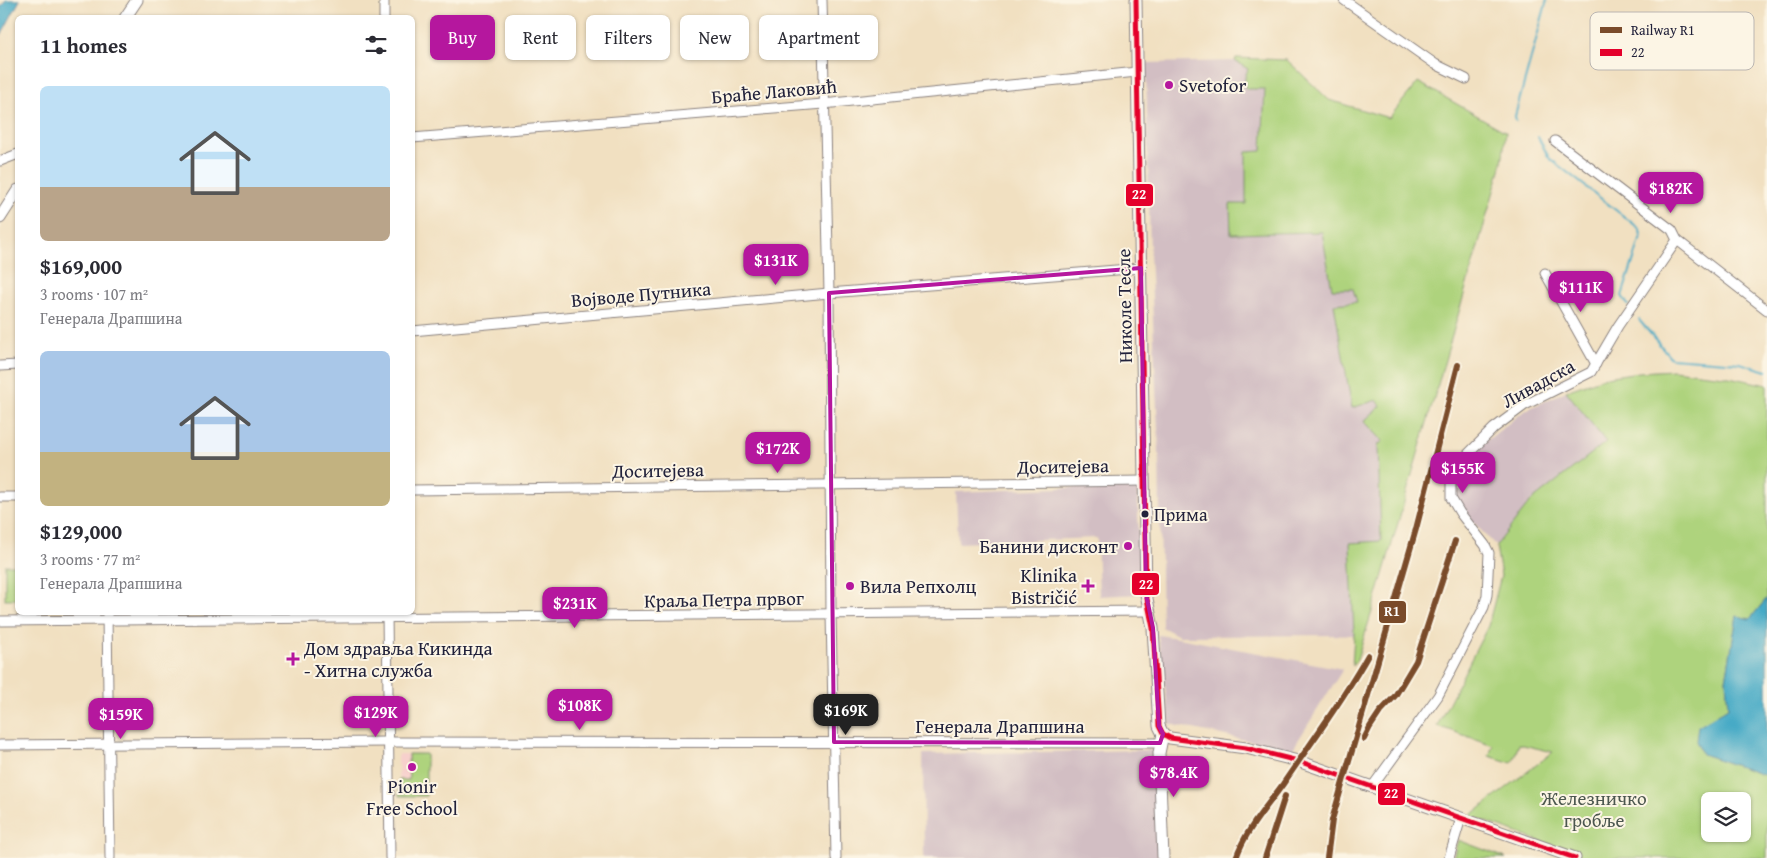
<!DOCTYPE html>
<html lang="en">
<head>
<meta charset="utf-8">
<style>
	:root { --surface:#fff; --page:#f7f7f7; --text:#2b2b33; --muted:#7c7c81; --accent:#b5179e }
	body { margin:0; font-family:"Gentium Book Plus",serif; background:var(--page); color:var(--text); height:100vh; display:flex; flex-direction:column; font-size:19px; white-space:nowrap }
	* { box-sizing:border-box; margin:0 }
	p { font-size:16px; color:var(--muted) }
	.icon { flex:none; width:28px; height:28px; fill:none; stroke:currentColor; stroke-width:2; stroke-linecap:round; stroke-linejoin:round }
	.map { position:relative; flex:1; overflow:hidden }
	.details { position:absolute; left:15px; top:15px; width:400px; height:600px; display:flex; flex-direction:column; background:var(--surface); border-radius:8px; box-shadow:0 1px 4px #0004 }
	.details>* { flex:none }
	.banner { position:absolute; left:430px; top:15px; width:475px; height:45px; display:flex; gap:10px }
	.buttons { position:absolute; left:1701px; top:792px; display:grid; gap:10px }
	.buttons a { display:grid; place-items:center; width:50px; height:50px; border-radius:8px; background:var(--surface); box-shadow:0 1px 4px #0004; font-size:25px }
	.price { position:absolute; translate:-50% -42px; padding:0 11px; border-radius:10px; background:var(--accent); color:#fff; font-size:16px; line-height:32px; filter:drop-shadow(0 1px 2px #0008) }
	.price::after { content:''; position:absolute; left:50%; top:30px; width:15px; height:11px; margin-left:-8px; background:inherit; clip-path:polygon(0 0,100% 0,50% 100%) }
	.price.active { background:#222; color:#fff }
	ul { padding:0; list-style:none }
	li { display:grid; align-content:center; gap:10px; height:265px; padding:0 25px }
	li span { display:grid; place-items:center; height:155px; border-radius:8px; color:#555 }
	li>.icon { margin-inline-start:auto }
	span .icon { width:90px; height:90px; fill:#fffc; stroke-width:1 }
	li b { font-size:21px }
	h2 { display:flex; justify-content:space-between; align-items:center; height:60px; padding:0 25px; font-size:21px }
	.tag { padding:0 18px; border-radius:8px; background:var(--surface); box-shadow:0 1px 4px #0004; font-size:18px; line-height:45px }
	.tag.active { background:var(--accent); color:#fff }
	.map>svg:first-child { display:block }
</style>
</head>
<body>
<div class="map">
<svg width="1767" height="858" viewBox="0 0 1767 858">
	<rect width="100%" height="100%" fill="#fcf5e5"/>
	<filter id="ink" filterUnits="userSpaceOnUse"><feTurbulence type="fractalNoise" baseFrequency=".02" numOctaves="2"/><feDisplacementMap in="SourceGraphic" scale="10" xChannelSelector="R" yChannelSelector="G"/><feConvolveMatrix kernelMatrix="1 2 1 2 8 2 1 2 1" color-interpolation-filters="sRGB"/></filter>
	<filter id="wash" filterUnits="userSpaceOnUse"><feTurbulence type="fractalNoise" baseFrequency=".0096" numOctaves="4" result="noise"/><feDisplacementMap in="SourceGraphic" scale="20" xChannelSelector="R" yChannelSelector="G"/><feGaussianBlur stdDeviation="1.12" result="paint"/><feColorMatrix in="noise" values="0 0 0 0 0 0 0 0 0 0 0 0 0 0 0 0 0 1.4 0 .05"/><feComposite in="paint" operator="in"/></filter>
	<g filter="url(#wash)">
		<rect width="100%" height="100%" fill="#f1e0c1"/>
		<polygon fill="#f7d0cc" points="398,754 426,754 426,796 399,796"/>
		<g fill="#d2bec3">
			<polygon points="1235,61 1248,69 1265,88 1262,151 1246,152 1246,204 1322,232 1332,289 1353,289 1357,303 1334,304 1352,407 1377,399 1381,407 1383,442 1378,445 1381,541 1351,543 1354,635 1179,636 1162,627 1159,453 1150,253 1146,63"/>
			<polygon points="1566,391 1606,442 1530,502 1496,546 1457,505 1455,485 1470,454 1524,411"/>
			<polygon points="1137,485 1141,594 1099,596 1097,538 958,543 956,492"/>
			<polygon points="1158,635 1184,639 1343,669 1292,750 1170,724"/>
			<polygon points="1155,750 1159,858 924,858 923,754"/>
		</g>
		<g fill="#aed37d" stroke="#687a5c" fill-rule="evenodd">
			<polygon points="1236,58 1287,60 1329,100 1389,118 1418,82 1506,132 1502,163 1378,592 1357,660 1352,666 1354,635 1350,543 1381,541 1378,445 1383,441 1364,421 1381,406 1377,400 1352,408 1334,304 1357,302 1353,289 1332,289 1322,232 1231,234 1230,204 1246,204 1246,152 1262,151 1265,89 1245,89 1245,77 1248,69 1235,61"/>
			<path d="M 1673,370 L 1724,376 L 1767,385 L 1767,598 L 1750,619 L 1737,616 L 1726,680 L 1728,708 L 1699,726 L 1702,754 L 1767,776 L 1767,858 L 1587,858 L 1470,816 L 1553,752 L 1519,744 L 1512,763 L 1489,756 L 1493,745 L 1437,726 L 1488,626 L 1501,576 L 1496,546 L 1530,502 L 1606,442 L 1566,391 L 1606,377 L 1639,372 ZM 1710,801 L 1742,801 L 1742,834 L 1710,834 Z"/>
			<rect x="5" y="565" width="12" height="34"/>
			<polygon points="408,754 426,754 426,796 399,796 399,780 409,780"/>
			<polygon points="1458,840 1506,858 1453,858"/>
		</g>
		<g fill="#46aac6" stroke="#346680">
			<polygon points="6,0 20,0 0,37 0,8"/>
			<polygon points="1767,598 1767,776 1702,754 1696,741 1698,726 1728,708 1726,680 1737,616 1750,619"/>
		</g>
		<g fill="none" stroke-linecap="round" stroke-linejoin="round">
			<g stroke="#46aac6" stroke-width="2">
				<polyline points="1516,121 1515,116 1547,0"/>
				<polyline points="1538,137 1549,158 1640,229 1641,237 1622,296 1628,305"/>
				<polyline points="1639,320 1671,358 1740,363 1767,371"/>
			</g>
		</g>
	</g>
	<g filter="url(#ink)">
		<g fill="none" stroke-linecap="round" stroke-linejoin="round">
			<g stroke="#8a817e" stroke-width="11">
				<g id="minor">
					<polyline points="384,0 384,18"/>
					<polyline points="822,0 829,293 831,614 836,858"/>
					<polyline points="1344,0 1435,64 1466,79"/>
					<polyline points="412,138 823,104 1137,72"/>
					<polyline points="1555,141 1672,230 1677,240 1767,310"/>
					<polyline points="0,161 18,154"/>
					<polyline points="1545,273 1596,364"/>
					<polyline points="412,331 829,293 1141,268"/>
					<polyline points="0,366 18,365"/>
					<polyline points="412,490 1144,481"/>
					<polyline points="0,497 18,497"/>
					<polyline points="107,612 110,858"/>
					<polyline points="387,613 390,858"/>
					<polyline points="0,621 1149,611"/>
					<polyline points="0,745 388,742 1160,743"/>
					<polyline points="1372,787 1438,696 1484,607 1487,595 1489,553 1485,545 1460,513 1451,498 1451,483 1454,474 1468,454 1494,428 1525,405 1591,372 1618,326 1677,240"/>
					<polyline points="1449,858 1461,818"/>
				</g>
			</g>
			<g stroke="#8a817e" stroke-width="13">
				<g id="major">
					<polyline points="1136,0 1146,594 1153,628 1159,726 1163,734 1170,738 1246,748 1298,761 1575,858"/>
					<polyline points="125,18 137,0"/>
					<polyline points="0,218 18,190"/>
					<polyline points="1163,858 1159,753 1163,734"/>
				</g>
			</g>
			<use href="#minor" stroke="#fff" stroke-width="9"/>
			<use href="#major" stroke="#fff" stroke-width="11"/>
			<g stroke="#fcf5e5" stroke-width="9">
				<polyline id="bus-1" points="1136,0 1146,594 1153,628 1159,726 1163,734 1170,738 1246,748 1298,761 1575,858"/>
			</g>
			<use href="#bus-1" stroke="#e4002b" stroke-width="5"/>
			<g stroke="#fcf5e5" stroke-width="10">
				<g id="rail-1">
					<polyline points="1364,739 1370,727 1380,712 1395,696 1416,661 1455,541"/>
					<path d="M 1236,858 C 1246,829 1266,808 1283,784 C 1312,741 1343,700 1368,655"/>
					<polyline points="1265,858 1285,796"/>
					<polyline points="1327,858 1332,820 1416,529 1458,365"/>
				</g>
			</g>
			<use href="#rail-1" stroke="#7a4b2a" stroke-width="6"/>
		</g>
	</g>
	<path fill="none" stroke="#b5179e" stroke-width="4" stroke-linejoin="round" d="M 1141,268 L 1146,594 L 1153,628 L 1159,726 L 1163,734 L 1160,743 L 834,742 L 829,293 Z"/>
	<g fill="#b5179e" stroke="#fcf5e5" stroke-width="2">
		<circle cx="1169" cy="85" r="5"/>
		<circle cx="1128" cy="546" r="5"/>
		<circle cx="850" cy="586" r="5"/>
		<path d="M1085.5 578.5h5v5h5v5h-5v5h-5v-5h-5v-5h5z"/>
		<path d="M290.5 651.5h5v5h5v5h-5v5h-5v-5h-5v-5h5z"/>
		<circle cx="412" cy="767" r="5"/>
	</g>
	<circle fill="#22223b" stroke="#fcf5e5" stroke-width="2" cx="1145" cy="514" r="4.5"/>
	<g text-anchor="middle" stroke-width="4" stroke-linejoin="round" paint-order="stroke">
		<g font-size="18" fill="#22223b" stroke="#fcf5e5" text-anchor="start">
			<text x="1154" y="521">Прима</text>
		</g>
		<g font-size="19" fill="#22223b" stroke="#fcf5e5" text-anchor="start">
			<text x="1179" y="92">Svetofor</text>
			<text x="1118" y="553" text-anchor="end">Банини дисконт</text>
			<text x="1077" y="582" text-anchor="end">Klinika<tspan x="1077" dy="22">Bistričić</tspan></text>
			<text x="860" y="593">Вила Репхолц</text>
			<text x="304" y="655">Дом здравља Кикинда<tspan x="304" dy="22">- Хитна служба</tspan></text>
			<text x="412" y="793" text-anchor="middle">Pionir<tspan x="412" dy="22">Free School</tspan></text>
		</g>
		<g font-size="19" fill="#22223b" stroke="#fcf5e5">
			<text transform="translate(774 91) rotate(-5)" y="7">Браће Лаковић</text>
			<text transform="translate(641 294) rotate(-5)" y="7">Војводе Путника</text>
			<text transform="translate(1124 306) rotate(-91)" y="7">Николе Тесле</text>
			<text transform="translate(1538 383) rotate(-29)" y="7">Ливадска</text>
			<text transform="translate(1063 466) rotate(-1)" y="7">Доситејева</text>
			<text transform="translate(658 470) rotate(-1)" y="7">Доситејева</text>
			<text transform="translate(724 599) rotate(-1)" y="7">Краља Петра првог</text>
			<text x="1000" y="733">Генерала Драпшина</text>
		</g>
		<g font-size="19" fill="#4c574f" stroke="#fcf5e5">
			<text x="1594" y="805">Железничко<tspan x="1594" dy="22">гробље</tspan></text>
		</g>
	</g>
	<rect x="1590" y="12" width="164" height="58" rx="8" fill="#fcf5e5" stroke="#bbb6b2" stroke-width="1"/>
	<rect x="1600" y="27" width="22" height="6" fill="#7a4b2a"/>
	<rect x="1600" y="49" width="22" height="7" fill="#e4002b"/>
	<g font-size="14" fill="#22223b">
		<text x="1631" y="35">Railway R1</text>
		<text x="1631" y="57">22</text>
	</g>
	<g stroke="#fcf5e5" stroke-width="2">
		<rect x="1125" y="183" width="29" height="24" rx="5" fill="#e4002b"/>
		<rect x="1131" y="572" width="29" height="24" rx="5" fill="#e4002b"/>
		<rect x="1378" y="600" width="29" height="24" rx="5" fill="#7a4b2a"/>
		<rect x="1377" y="782" width="29" height="24" rx="5" fill="#e4002b"/>
	</g>
	<g font-size="14" text-anchor="middle" font-weight="bold" fill="#fff">
		<text x="1139" y="199">22</text>
		<text x="1146" y="589">22</text>
		<text x="1392" y="616">R1</text>
		<text x="1391" y="798">22</text>
	</g>
</svg>
<div class="buttons">
<a><svg class="icon" aria-label="layers" viewBox="0 0 24 24"><path d="M12 4l9 5-9 5-9-5zM3 14l9 5 9-5"/></svg></a>
</div>
<b class="price" style="left:1671px;top:214px">$182K</b>
<b class="price" style="left:776px;top:286px">$131K</b>
<b class="price" style="left:1581px;top:313px">$111K</b>
<b class="price" style="left:778px;top:474px">$172K</b>
<b class="price" style="left:1463px;top:494px">$155K</b>
<b class="price" style="left:575px;top:629px">$231K</b>
<b class="price" style="left:580px;top:731px">$108K</b>
<b class="price active" style="left:846px;top:736px">$169K</b>
<b class="price" style="left:376px;top:738px">$129K</b>
<b class="price" style="left:121px;top:740px">$159K</b>
<b class="price" style="left:1174px;top:798px">$78.4K</b>
<div class="banner">
<a class="tag active">Buy</a>
<a class="tag">Rent</a>
<a class="tag">Filters</a>
<a class="tag">New</a>
<a class="tag">Apartment</a>
</div>
<section class="details">
<h2>11 homes<svg class="icon" aria-label="filters" viewBox="0 0 24 24"><path d="M4 7h16M4 17h16"/><circle cx="9" cy="7" r="2"/><circle cx="15" cy="17" r="2"/></svg></h2>
<ul>
<li><span style="background:linear-gradient(#bfe0f5 65%,#b9a48a 0)"><svg class="icon" aria-label="home" viewBox="0 0 24 24"><path d="M3 11l9-7 9 7M6 9v11h12V9"/></svg></span><div><b>$169,000</b><p>3 rooms · 107 m²</p><p>Генерала Драпшина</p></div></li>
<li><span style="background:linear-gradient(#a9c7e8 65%,#c2b280 0)"><svg class="icon" aria-label="home" viewBox="0 0 24 24"><path d="M3 11l9-7 9 7M6 9v11h12V9"/></svg></span><div><b>$129,000</b><p>3 rooms · 77 m²</p><p>Генерала Драпшина</p></div></li>
</ul>
</section>
</div>
</body>
</html>
